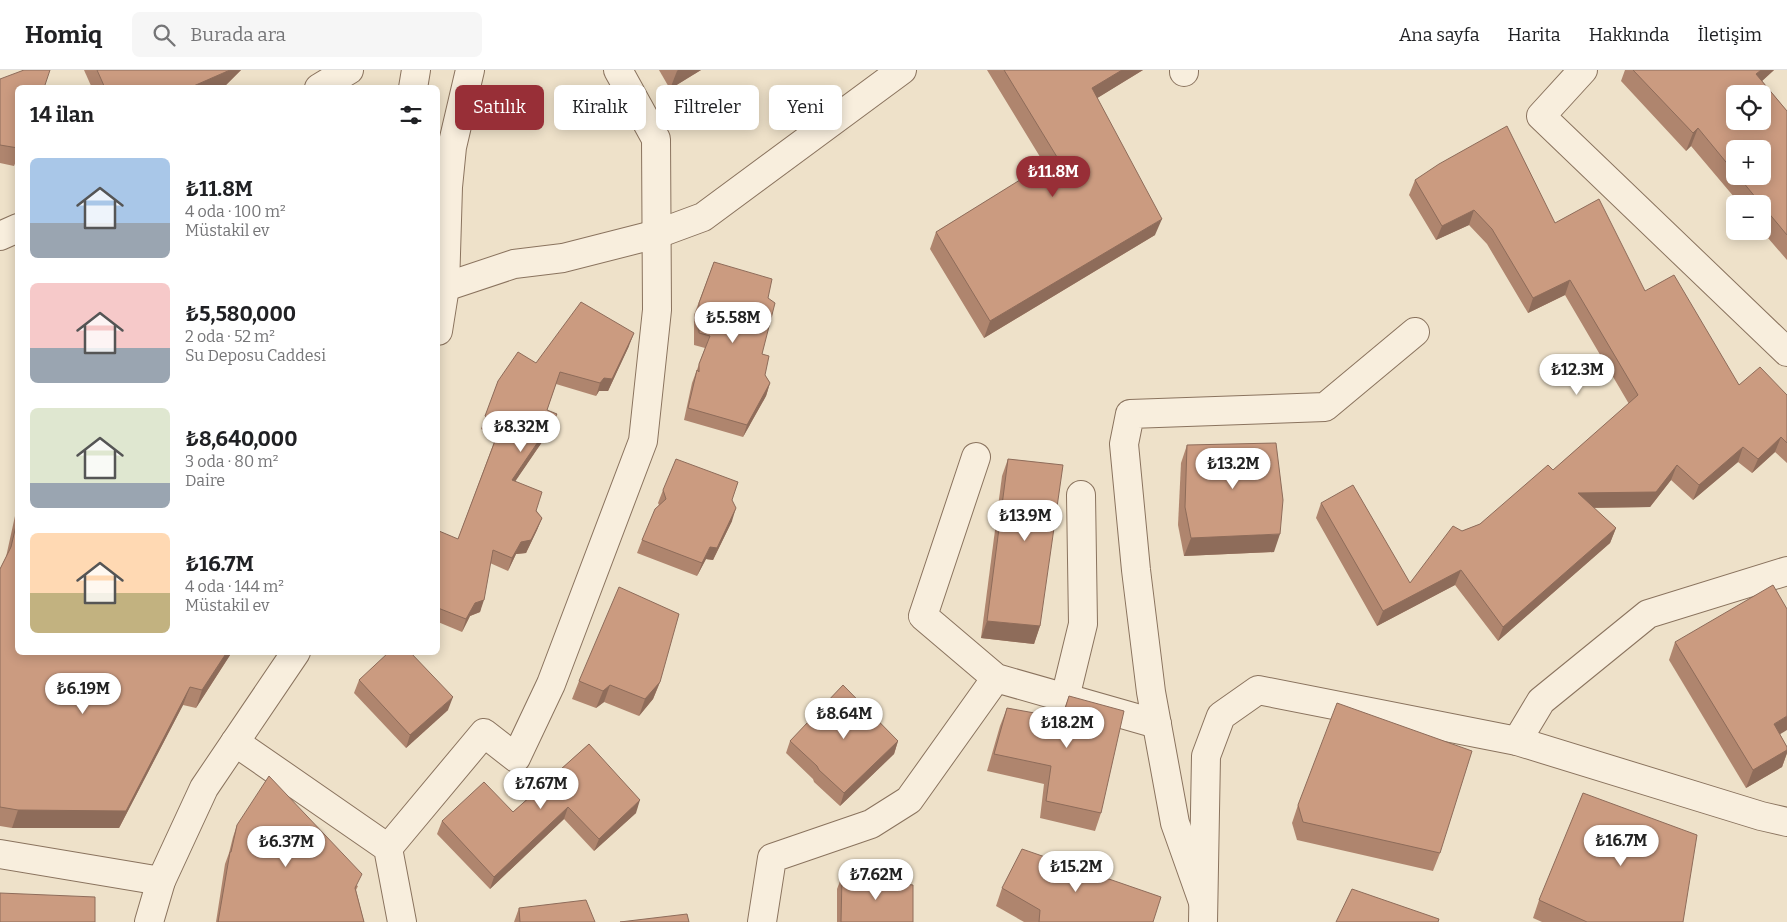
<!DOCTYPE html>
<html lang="tr">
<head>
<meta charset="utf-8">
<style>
	:root { --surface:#fff; --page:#f6f6f6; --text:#202124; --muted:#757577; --line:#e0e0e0; --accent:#982f37 }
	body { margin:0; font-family:Bitter,serif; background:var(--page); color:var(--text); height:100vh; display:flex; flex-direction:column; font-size:19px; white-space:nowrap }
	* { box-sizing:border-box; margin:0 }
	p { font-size:16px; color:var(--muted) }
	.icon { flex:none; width:28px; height:28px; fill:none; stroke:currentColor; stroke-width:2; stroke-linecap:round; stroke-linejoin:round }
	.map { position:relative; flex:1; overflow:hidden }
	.panel { position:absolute; left:15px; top:15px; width:425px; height:570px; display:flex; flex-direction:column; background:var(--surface); border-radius:8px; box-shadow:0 2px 12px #0003 }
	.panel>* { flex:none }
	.banner { position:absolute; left:455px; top:15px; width:475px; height:45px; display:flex; gap:10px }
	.tools { position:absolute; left:1726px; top:15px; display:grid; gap:10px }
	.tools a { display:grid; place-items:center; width:45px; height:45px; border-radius:8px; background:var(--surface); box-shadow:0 2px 12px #0003; font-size:25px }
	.price { position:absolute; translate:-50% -42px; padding:0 11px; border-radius:18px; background:#fff; color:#222; font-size:16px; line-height:32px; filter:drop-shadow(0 1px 2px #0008) }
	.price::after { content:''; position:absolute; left:50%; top:30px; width:15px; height:11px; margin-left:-8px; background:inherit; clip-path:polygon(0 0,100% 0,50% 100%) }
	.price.active { background:var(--accent); color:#fff }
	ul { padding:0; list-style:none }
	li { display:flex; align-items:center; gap:15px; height:125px; padding:0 15px }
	li span { display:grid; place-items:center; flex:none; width:140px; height:100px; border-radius:8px; color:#555 }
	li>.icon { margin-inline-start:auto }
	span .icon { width:60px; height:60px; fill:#fffc; stroke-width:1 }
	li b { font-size:21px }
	h2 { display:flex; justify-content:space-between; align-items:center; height:60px; padding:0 15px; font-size:21px }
	.pill { padding:0 18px; border-radius:8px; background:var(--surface); box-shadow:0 2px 12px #0003; font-size:18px; line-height:45px }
	.pill.active { background:var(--accent); color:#fff }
	header { display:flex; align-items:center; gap:30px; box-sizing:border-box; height:70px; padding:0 25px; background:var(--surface); border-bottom:1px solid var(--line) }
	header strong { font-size:24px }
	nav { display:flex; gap:28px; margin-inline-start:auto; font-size:18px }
	.search { width:350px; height:45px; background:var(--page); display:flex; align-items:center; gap:12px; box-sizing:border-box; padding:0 18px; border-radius:8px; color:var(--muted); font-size:19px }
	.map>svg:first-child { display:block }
</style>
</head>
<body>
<header>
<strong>Homiq</strong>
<div class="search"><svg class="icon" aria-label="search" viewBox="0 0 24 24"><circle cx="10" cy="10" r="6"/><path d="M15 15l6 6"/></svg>Burada ara</div>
<nav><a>Ana sayfa</a><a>Harita</a><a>Hakkında</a><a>İletişim</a></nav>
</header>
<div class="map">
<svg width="1787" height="852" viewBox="0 0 1787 852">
	<rect width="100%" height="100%" fill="#eee1c9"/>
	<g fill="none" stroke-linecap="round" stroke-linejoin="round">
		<g stroke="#8a735e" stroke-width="30">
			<g id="minor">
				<polyline points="1184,0 1184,2"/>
				<polyline points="1583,0 1541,46 1787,282"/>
				<polyline points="319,18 349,0"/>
				<polyline points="413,18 416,0"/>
				<polyline points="0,166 18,158"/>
				<polyline points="445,217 514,194 563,188 657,164 703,147 902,0"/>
				<polyline points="438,261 445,217 448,117 452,77 470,0"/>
				<polyline points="976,387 923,546 996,608 1157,654"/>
				<polyline points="1065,628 1083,554 1081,425"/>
				<polyline points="1517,671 1541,631 1648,544 1787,501"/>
				<polyline points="235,672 388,778 402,852"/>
				<polyline points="388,778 484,663 516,688 551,614 643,371 657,240 656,69 618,0"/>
				<polyline points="0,784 161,811"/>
				<polyline points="1203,832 1175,753 1151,622 1136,500 1124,374 1130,344 1325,337 1415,262"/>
				<polyline points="149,852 161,811 204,718 296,582"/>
				<polyline points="762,852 772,788 871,754 909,730 996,608"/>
				<polyline points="1203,852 1206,686 1221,646 1258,620 1517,671 1761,746 1787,752"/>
			</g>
		</g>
		<use href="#minor" stroke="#f8eedd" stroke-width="28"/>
	</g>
	<g fill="#af856e" fill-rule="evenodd">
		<polygon points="84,0 241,0 225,16 220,18 92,18"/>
		<polygon points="659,0 701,0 670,19"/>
		<polygon points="987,0 1143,0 1097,28 1155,165 984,268 930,179 936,162 1045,95"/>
		<path d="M 1625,0 L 1774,0 L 1762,11 L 1787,41 L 1787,190 L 1762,161 L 1762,134 L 1740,134 L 1691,76 L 1686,81 L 1621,11 ZM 1735,79 L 1762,106 L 1735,106 Z"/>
		<polygon points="0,9 18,18 18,87 14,96 0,93"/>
		<polygon points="1415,110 1555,153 1645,221 1739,315 1787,325 1787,393 1775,382 1752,403 1738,392 1693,430 1671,410 1650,437 1594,438 1616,458 1610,473 1498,571 1455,515 1377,556 1316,448 1321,433 1410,513 1462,461 1480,454 1553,400 1629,334 1565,225 1528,243 1487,174 1469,155 1436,170 1409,125"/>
		<polygon points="714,192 768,228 762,284 765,305 770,313 766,326 743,367 684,350 692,313 705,278 694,275 694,245"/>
		<polygon points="18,214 18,230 15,222"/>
		<polygon points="629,276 608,321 599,321 596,326 556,314 547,340 553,356 515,411 542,448 537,460 526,483 516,484 508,501 490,493 480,542 470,546 462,562 438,552 438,464 458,469 496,367 481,359 498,311 536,293"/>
		<polygon points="1187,375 1274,482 1184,486 1178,455 1181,393"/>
		<polygon points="1008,389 1040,556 1034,574 981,568 1002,406"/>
		<polygon points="663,420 732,430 732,451 713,490 706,489 697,506 637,483 642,470 659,435 658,433"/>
		<polygon points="18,440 18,582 232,582 196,638 183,635 119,758 12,758 0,756 0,499 6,487 15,446"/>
		<polygon points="1675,572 1780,664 1787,677 1787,683 1782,697 1746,718 1669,590"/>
		<polygon points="359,610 448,640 406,678 354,623"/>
		<polygon points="579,611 660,612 653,629 639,646 604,632 596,638 572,629"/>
		<polygon points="1069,626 1101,743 1095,761 1040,748 1044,714 987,701 1000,656 1007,638 1061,648"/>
		<polygon points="790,671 898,671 894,684 840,736 814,712 813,709 786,683"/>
		<polygon points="589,674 636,743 594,781 564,749 490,819 437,764 442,751 513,742"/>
		<polygon points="1298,735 1440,783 1433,801 1297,770 1292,753"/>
		<polygon points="237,755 358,816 356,820 364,852 216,852 225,794 229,783 233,767"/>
		<polygon points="842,806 913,852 837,852 837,819"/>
		<polygon points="1002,818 1153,852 1024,852 996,836"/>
		<polygon points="1539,830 1683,852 1542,852 1533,848"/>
		<polygon points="519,838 595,852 514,852"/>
	</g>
	<g fill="#8e6c5a">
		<polygon points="230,0 241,0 225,16 220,18 189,18"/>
		<polygon points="678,0 701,0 670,19 677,1"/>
		<polygon points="1122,0 1143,0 1086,35 1092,18"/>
		<polygon points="1761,0 1774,0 1750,22 1756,4"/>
		<polygon points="1698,58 1691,76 1686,81 1693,63"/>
		<polygon points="1474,140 1469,155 1436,170 1442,156"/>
		<polygon points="1162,149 1155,165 984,268 990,251"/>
		<polygon points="1570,210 1565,225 1528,243 1533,228"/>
		<polygon points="634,263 629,276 608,321 599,321 596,326 600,313"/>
		<polygon points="770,313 766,326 743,367 747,355"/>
		<polygon points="557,344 553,356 508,422 512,410"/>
		<polygon points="1781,367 1775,382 1752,403 1758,389"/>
		<polygon points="1743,377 1738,392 1693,430 1699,415"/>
		<polygon points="1677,395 1671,410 1650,437 1573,438 1578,423"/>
		<polygon points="736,438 732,451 713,490 706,489 697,506 702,493 710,477"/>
		<polygon points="542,448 537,460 526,483 516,484 508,501 512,488 521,472"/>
		<polygon points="1616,458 1610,473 1498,571 1503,557"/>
		<polygon points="1280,464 1274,482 1184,486 1191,468"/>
		<polygon points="1461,500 1455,515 1377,556 1383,541"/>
		<polygon points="484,530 480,542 470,546 462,562 466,549 475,533"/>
		<polygon points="987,551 1040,556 1034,574 981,568"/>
		<polygon points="227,582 232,582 196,638 202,620"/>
		<polygon points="660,612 653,629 639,646 645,629"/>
		<polygon points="610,615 604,632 596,638 603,621"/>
		<polygon points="190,617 183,635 119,758 12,758 18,740"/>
		<polygon points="453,627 448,640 406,678 410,665"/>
		<polygon points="1787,646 1787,660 1767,672 1774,654"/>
		<polygon points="898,671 894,684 840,736 844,723"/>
		<polygon points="1787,680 1787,683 1782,697 1746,718 1753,700"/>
		<polygon points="640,730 636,743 594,781 599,769"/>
		<polygon points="568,737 564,749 490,819 494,807"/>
	</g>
	<g fill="#cb9b80" stroke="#8e6c5a" fill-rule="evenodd">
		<polygon points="24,0 50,0 44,18 18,18 18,78 0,75 0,9"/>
		<polygon points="97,0 230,0 189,18 105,18"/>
		<polygon points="1004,0 1122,0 1092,18 1162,149 990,251 936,162 1057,87"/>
		<path d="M 1633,0 L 1761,0 L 1756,4 L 1787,41 L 1787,165 L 1762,135 L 1762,134 L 1761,134 L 1738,106 L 1762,106 L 1762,79 L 1735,79 L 1735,103 L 1698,58 L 1693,63 ZM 1735,24 L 1762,24 L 1762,51 L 1735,51 Z"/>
		<polygon points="1507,56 1555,153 1599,129 1645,221 1674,205 1739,315 1760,297 1787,325 1787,373 1781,367 1758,389 1743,377 1699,415 1677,395 1656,422 1578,423 1616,458 1503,557 1461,500 1383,541 1321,433 1353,415 1410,513 1453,456 1462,461 1480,454 1548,395 1553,400 1638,325 1570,210 1533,228 1492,159 1474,140 1442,156 1415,110 1439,94"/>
		<polygon points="714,192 772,209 768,228 775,233 762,284 769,286 765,305 770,313 747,355 688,338 697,300 699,302 699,294 710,266 699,263 699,233"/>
		<polygon points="581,232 634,263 612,309 604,308 600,313 560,302 547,340 557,344 512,410 542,422 536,441 542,448 531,470 521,472 512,488 493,480 484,530 475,533 466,549 438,538 438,464 439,461 458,469 501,355 485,346 498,311 518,282 536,293"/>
		<polygon points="1276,373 1283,430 1280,464 1191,468 1185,437 1187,375"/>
		<polygon points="676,389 738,412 732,430 736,438 717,478 710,477 702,493 642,470 655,439 666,429 663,420"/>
		<polygon points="1008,389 1063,395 1040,556 987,551"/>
		<polygon points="18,447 18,582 227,582 202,620 190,617 126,741 18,740 0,737 0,499 11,477"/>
		<polygon points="1773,515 1787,539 1787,646 1774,654 1787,677 1787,680 1753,700 1675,572"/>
		<polygon points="619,517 679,544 660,612 645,629 610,615 603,621 579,611"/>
		<polygon points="389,582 410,582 453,627 410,665 359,610"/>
		<polygon points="843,615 898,671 844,723 819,700 817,696 790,671"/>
		<polygon points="1069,626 1124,641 1101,743 1046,731 1051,696 994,684 1007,638 1062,648"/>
		<polygon points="1337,633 1472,681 1440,783 1303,752 1298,735"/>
		<polygon points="589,674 640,730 599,769 568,737 494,807 442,751 484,712 513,742"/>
		<polygon points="269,706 362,804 355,818 364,852 218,852 230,782 231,782 237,755"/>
		<polygon points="1583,723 1697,765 1683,852 1587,852 1539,830"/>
		<polygon points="1022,779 1161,827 1153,852 1039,852 1040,840 1002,818"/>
		<polygon points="842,806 913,815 913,852 841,852"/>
		<polygon points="1352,819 1439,849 1438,852 1336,852"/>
		<polygon points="0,823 95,827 95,852 0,852"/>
		<polygon points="586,830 595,852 520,852 519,838"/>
		<polygon points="687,844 689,852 620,852"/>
	</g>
</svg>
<div class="tools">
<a><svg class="icon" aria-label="locate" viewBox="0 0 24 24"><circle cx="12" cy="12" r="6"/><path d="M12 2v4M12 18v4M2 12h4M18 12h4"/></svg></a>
<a>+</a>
<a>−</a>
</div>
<b class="price active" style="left:1053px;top:128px">₺11.8M</b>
<b class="price" style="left:733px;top:274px">₺5.58M</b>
<b class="price" style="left:1577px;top:326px">₺12.3M</b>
<b class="price" style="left:521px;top:383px">₺8.32M</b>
<b class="price" style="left:1233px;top:420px">₺13.2M</b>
<b class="price" style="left:1025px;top:472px">₺13.9M</b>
<b class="price" style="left:83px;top:645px">₺6.19M</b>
<b class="price" style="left:844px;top:670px">₺8.64M</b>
<b class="price" style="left:1067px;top:679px">₺18.2M</b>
<b class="price" style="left:541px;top:740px">₺7.67M</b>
<b class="price" style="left:1621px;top:797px">₺16.7M</b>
<b class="price" style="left:286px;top:798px">₺6.37M</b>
<b class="price" style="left:1076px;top:823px">₺15.2M</b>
<b class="price" style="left:876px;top:831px">₺7.62M</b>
<div class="banner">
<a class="pill active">Satılık</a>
<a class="pill">Kiralık</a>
<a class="pill">Filtreler</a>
<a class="pill">Yeni</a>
</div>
<section class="panel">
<h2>14 ilan<svg class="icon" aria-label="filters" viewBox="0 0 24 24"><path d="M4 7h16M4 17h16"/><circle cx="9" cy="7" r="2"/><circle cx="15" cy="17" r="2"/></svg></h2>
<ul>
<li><span style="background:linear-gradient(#a9c7e8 65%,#9aa5b1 0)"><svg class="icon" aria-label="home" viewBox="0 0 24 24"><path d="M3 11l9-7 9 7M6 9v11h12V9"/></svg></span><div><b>₺11.8M</b><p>4 oda · 100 m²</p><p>Müstakil ev</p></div></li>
<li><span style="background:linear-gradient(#f6c9c9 65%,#9aa5b1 0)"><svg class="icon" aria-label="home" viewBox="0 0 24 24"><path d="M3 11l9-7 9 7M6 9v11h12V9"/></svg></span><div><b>₺5,580,000</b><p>2 oda · 52 m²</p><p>Su Deposu Caddesi</p></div></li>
<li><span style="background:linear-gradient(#dfe7d0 75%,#9aa5b1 0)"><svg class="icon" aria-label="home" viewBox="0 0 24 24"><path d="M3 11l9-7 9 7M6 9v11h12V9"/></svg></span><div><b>₺8,640,000</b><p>3 oda · 80 m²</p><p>Daire</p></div></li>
<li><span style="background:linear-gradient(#ffd9b3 60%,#c2b280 0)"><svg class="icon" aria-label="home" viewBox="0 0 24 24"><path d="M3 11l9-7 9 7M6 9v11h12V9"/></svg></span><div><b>₺16.7M</b><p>4 oda · 144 m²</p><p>Müstakil ev</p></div></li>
</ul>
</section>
</div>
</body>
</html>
